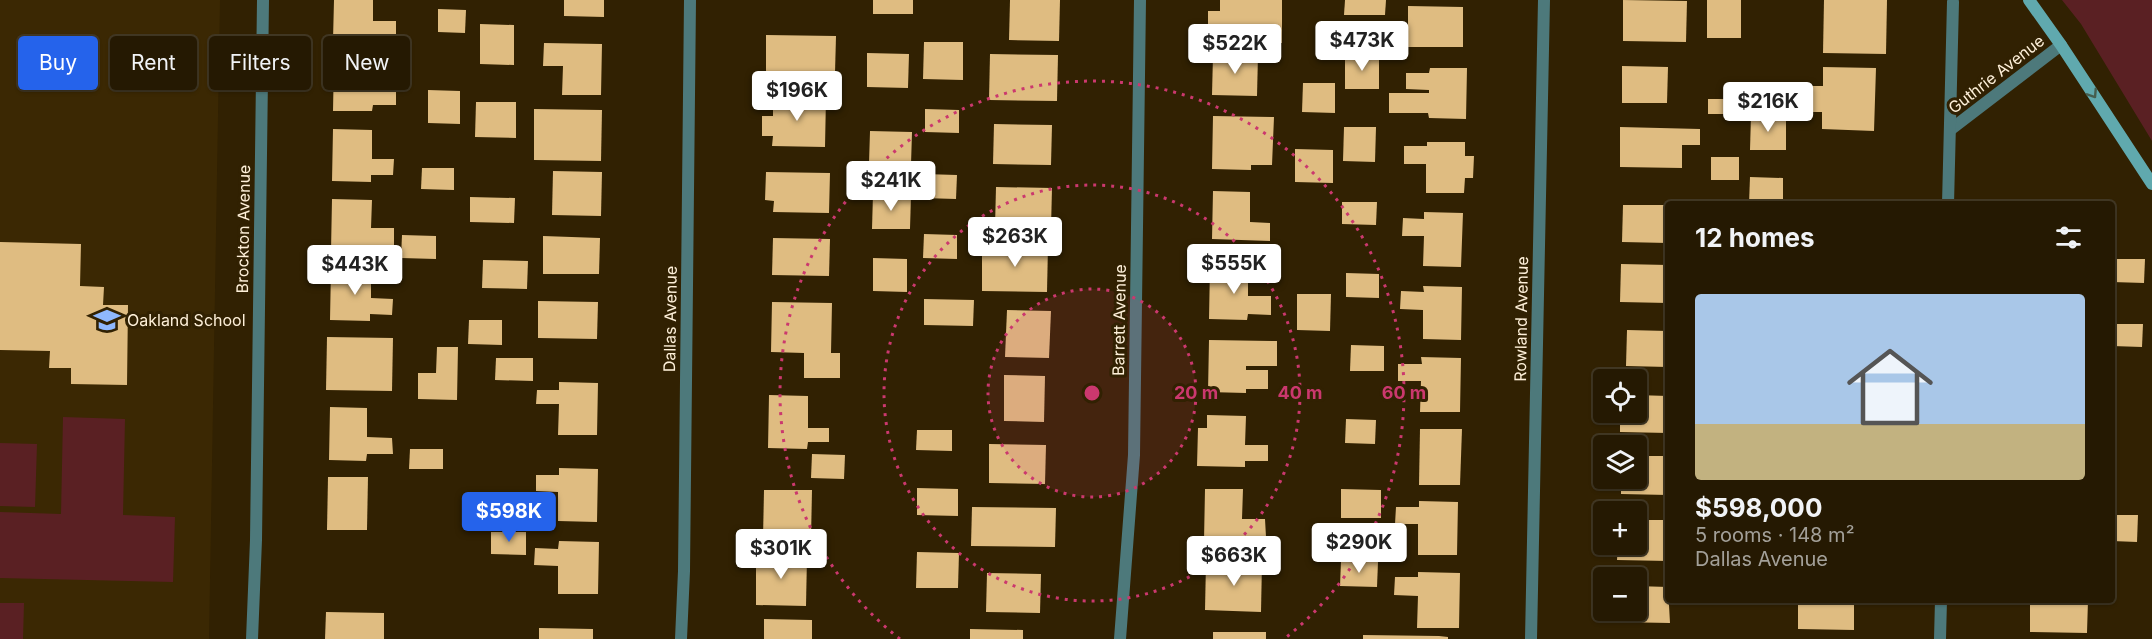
<!DOCTYPE html>
<html lang="en">
<head>
<meta charset="utf-8">
<style>
	:root { --surface:#251902; --page:#2d220c; --text:#f1f3f6; --muted:#a3a099; --line:#423824; --accent:#2563eb }
	body { margin:0; font-family:Inter,sans-serif; background:var(--page); color:var(--text); height:100vh; display:flex; flex-direction:column; font-size:22px; white-space:nowrap }
	* { box-sizing:border-box; margin:0 }
	p { font-size:20px; color:var(--muted) }
	.icon { flex:none; width:33px; height:33px; fill:none; stroke:currentColor; stroke-width:2; stroke-linecap:round; stroke-linejoin:round }
	.map { position:relative; flex:1; overflow:hidden }
	.side { position:absolute; left:1665px; top:201px; width:450px; height:402px; display:flex; flex-direction:column; background:var(--surface); border-radius:6px; box-shadow:0 2px 4px #0004,0 0 0 2px var(--line) }
	.side>* { flex:none }
	.hud { position:absolute; left:18px; top:36px; width:570px; height:54px; display:flex; gap:12px }
	.tools { position:absolute; left:1593px; top:369px; display:grid; gap:12px }
	.tools a { display:grid; place-items:center; width:54px; height:54px; border-radius:6px; background:var(--surface); box-shadow:0 2px 4px #0004,0 0 0 2px var(--line); font-size:30px }
	.price { position:absolute; translate:-50% -51px; padding:0 14px; border-radius:6px; background:#fff; color:#222; font-size:20px; line-height:39px; filter:drop-shadow(0 2px 3px #0008) }
	.price::after { content:''; position:absolute; left:50%; top:36px; width:18px; height:14px; margin-left:-9px; background:inherit; clip-path:polygon(0 0,100% 0,50% 100%) }
	.price.on { background:var(--accent); color:#fff }
	ul { padding:0; list-style:none }
	li { display:grid; align-content:center; gap:12px; height:318px; padding:0 30px }
	li span { display:grid; place-items:center; height:186px; border-radius:6px; color:#555 }
	li>.icon { margin-inline-start:auto }
	span .icon { width:108px; height:108px; fill:#fffc; stroke-width:1 }
	li b { font-size:26px }
	h2 { display:flex; justify-content:space-between; align-items:center; height:72px; padding:0 30px; font-size:26px }
	.chip { padding:0 21px; border-radius:6px; background:var(--surface); box-shadow:0 2px 4px #0004,0 0 0 2px var(--line); font-size:21px; line-height:54px }
	.chip.on { background:var(--accent); color:#fff }
	.map>svg:first-child { display:block }
</style>
</head>
<body>
<div class="map">
<svg width="2152" height="639" viewBox="0 0 2152 639">
	<rect width="100%" height="100%" fill="#312102"/>
	<polygon fill="#3b2803" points="0,0 220,0 209,639 0,639"/>
	<g fill="#5a2023">
		<polygon points="2062,0 2152,0 2152,141 2081,24"/>
		<polygon points="63,417 125,419 123,515 175,517 173,582 0,578 0,512 61,514"/>
		<polygon points="0,443 37,444 35,507 0,506"/>
		<polygon points="0,603 24,603 23,639 0,639"/>
	</g>
	<g fill="#dfbc81">
		<polygon points="334,0 373,0 373,21 396,21 396,35 373,34 373,41 333,40"/>
		<polygon points="564,0 604,0 604,17 564,16"/>
		<rect x="873" y="0" width="40" height="14"/>
		<polygon points="1010,0 1060,0 1059,41 1009,40"/>
		<polygon points="1220,0 1282,0 1282,43 1208,42 1208,11 1220,11"/>
		<polygon points="1345,0 1386,0 1385,15 1344,15"/>
		<polygon points="1623,0 1687,1 1686,42 1623,41"/>
		<rect x="1707" y="0" width="34" height="38"/>
		<polygon points="1824,0 1887,0 1886,54 1823,53"/>
		<polygon points="1408,6 1463,7 1463,47 1408,47"/>
		<polygon points="438,9 466,10 465,33 438,32"/>
		<polygon points="480,24 514,25 514,65 480,64"/>
		<polygon points="766,35 836,36 835,73 766,72"/>
		<polygon points="924,42 963,42 963,80 923,79"/>
		<polygon points="544,43 602,44 601,95 562,95 563,66 543,66"/>
		<polygon points="867,53 909,54 908,88 867,87"/>
		<polygon points="990,54 1058,55 1057,101 989,100"/>
		<rect x="1345" y="54" width="34" height="35"/>
		<polygon points="1213,55 1258,55 1257,96 1212,95"/>
		<polygon points="334,59 373,60 373,87 396,88 396,105 373,105 372,111 333,111"/>
		<polygon points="1622,66 1668,67 1667,103 1622,103"/>
		<polygon points="1823,67 1876,68 1874,131 1822,129 1822,112 1802,112 1802,86 1823,86"/>
		<polygon points="1430,68 1467,68 1466,119 1429,118 1428,113 1389,113 1389,93 1429,93 1429,90 1406,89 1406,73 1429,73"/>
		<polygon points="1303,83 1335,83 1335,113 1302,112"/>
		<polygon points="428,90 460,91 460,124 428,123"/>
		<polygon points="773,96 826,97 825,147 772,146 773,136 762,136 762,116 773,116"/>
		<rect x="1708" y="99" width="34" height="15"/>
		<polygon points="476,102 516,102 516,138 475,137"/>
		<polygon points="534,109 602,110 601,161 534,160"/>
		<polygon points="925,109 959,110 959,133 925,132"/>
		<polygon points="1751,115 1786,116 1786,150 1750,150"/>
		<polygon points="1213,116 1274,117 1272,165 1251,165 1251,170 1212,169"/>
		<polygon points="994,124 1052,125 1051,165 993,164"/>
		<polygon points="1344,127 1376,127 1375,162 1343,161"/>
		<polygon points="1620,127 1700,129 1700,145 1682,145 1682,168 1620,167"/>
		<polygon points="333,129 372,130 372,159 394,159 393,175 371,175 371,182 332,181"/>
		<polygon points="870,131 912,132 911,165 869,164"/>
		<polygon points="1427,142 1465,142 1465,156 1474,156 1473,178 1465,178 1464,193 1426,193 1426,164 1404,164 1404,146 1427,146"/>
		<polygon points="1295,149 1333,150 1333,183 1295,182"/>
		<rect x="1711" y="157" width="28" height="23"/>
		<polygon points="422,168 454,168 454,190 421,189"/>
		<polygon points="553,171 602,172 601,216 552,215"/>
		<polygon points="766,172 830,173 829,213 773,212 774,201 765,200"/>
		<polygon points="924,174 957,175 956,199 923,198"/>
		<polygon points="1750,177 1783,178 1783,204 1749,204"/>
		<polygon points="996,187 1052,188 1051,228 995,227"/>
		<polygon points="1213,191 1250,192 1250,222 1270,223 1270,241 1212,239"/>
		<polygon points="873,194 911,195 910,229 872,229"/>
		<polygon points="470,197 515,198 514,223 470,222"/>
		<polygon points="332,199 372,200 371,228 394,228 394,246 371,246 371,251 331,251"/>
		<polygon points="1342,202 1377,202 1376,225 1342,224"/>
		<polygon points="1623,205 1668,205 1668,243 1622,242"/>
		<polygon points="1424,212 1463,213 1461,267 1423,266 1424,236 1402,236 1403,218 1424,219"/>
		<polygon points="924,234 957,235 957,259 923,258"/>
		<polygon points="402,235 436,236 436,259 401,258"/>
		<polygon points="543,236 600,238 599,274 543,274"/>
		<polygon points="773,238 830,239 829,276 772,275"/>
		<polygon points="0,242 81,244 80,286 104,287 103,305 128,305 127,385 71,384 71,368 49,368 50,351 0,350"/>
		<polygon points="982,244 1048,246 1047,292 982,291"/>
		<polygon points="873,258 907,259 907,292 873,291"/>
		<polygon points="2112,259 2145,259 2144,283 2112,282"/>
		<polygon points="483,260 528,261 527,289 482,288"/>
		<polygon points="1621,264 1668,265 1668,303 1620,302"/>
		<polygon points="1210,266 1248,267 1248,296 1271,296 1271,315 1248,314 1247,320 1209,319"/>
		<polygon points="331,268 371,268 371,298 393,299 392,315 370,314 370,321 330,320"/>
		<polygon points="1346,273 1379,274 1379,298 1346,297"/>
		<polygon points="1423,286 1462,287 1461,340 1423,339 1423,310 1400,309 1401,291 1424,292"/>
		<polygon points="1297,294 1331,294 1330,331 1297,330"/>
		<polygon points="924,299 974,300 973,326 924,325"/>
		<polygon points="538,301 598,302 597,339 538,338"/>
		<polygon points="772,302 832,303 831,353 840,353 840,378 804,378 804,353 771,352"/>
		<polygon points="1007,310 1051,311 1049,358 1005,357"/>
		<polygon points="469,320 502,320 502,345 468,344"/>
		<polygon points="2112,324 2143,324 2142,347 2112,346"/>
		<polygon points="1627,330 1668,331 1668,367 1626,366"/>
		<polygon points="327,337 393,338 392,391 326,390"/>
		<polygon points="1209,340 1277,341 1277,366 1246,366 1246,370 1268,370 1268,389 1246,389 1246,393 1208,392"/>
		<polygon points="1351,345 1384,346 1384,371 1350,371"/>
		<polygon points="437,347 458,347 457,400 418,399 418,373 436,373"/>
		<polygon points="1421,357 1461,358 1460,412 1420,412 1421,381 1398,381 1398,364 1422,364"/>
		<polygon points="496,358 533,358 533,381 495,380"/>
		<polygon points="1004,375 1045,376 1044,422 1004,421"/>
		<polygon points="559,382 598,383 597,435 558,435 559,404 536,404 537,390 559,390"/>
		<polygon points="769,395 808,396 808,428 829,428 829,442 808,442 807,449 768,448"/>
		<polygon points="1636,395 1668,396 1668,433 1620,432 1620,412 1636,412"/>
		<polygon points="330,407 367,408 367,437 392,438 393,454 367,454 366,461 329,460"/>
		<polygon points="1207,415 1246,416 1245,445 1268,445 1268,461 1245,461 1245,467 1197,466 1198,428 1207,428"/>
		<polygon points="1346,419 1376,420 1375,444 1345,443"/>
		<polygon points="1420,429 1462,429 1460,485 1419,485"/>
		<polygon points="917,430 952,430 952,451 916,450"/>
		<polygon points="989,444 1046,445 1045,484 989,483"/>
		<polygon points="410,449 443,449 443,469 409,469"/>
		<polygon points="812,454 845,455 844,479 811,478"/>
		<polygon points="1636,456 1668,456 1668,495 1621,494 1621,478 1636,478"/>
		<polygon points="559,468 598,469 597,522 558,521 558,492 536,491 536,475 559,475"/>
		<polygon points="328,477 368,477 367,530 327,530"/>
		<polygon points="917,488 958,489 958,516 917,515"/>
		<polygon points="1205,489 1243,489 1242,519 1265,519 1266,537 1242,536 1242,541 1204,541"/>
		<polygon points="1341,489 1381,490 1381,518 1341,518"/>
		<polygon points="764,490 812,490 811,539 763,538"/>
		<polygon points="1419,501 1458,502 1457,555 1418,555 1418,524 1395,524 1396,507 1419,507"/>
		<polygon points="972,507 1056,508 1055,547 971,546"/>
		<polygon points="2112,515 2138,515 2137,542 2112,541"/>
		<polygon points="1636,520 1668,520 1668,561 1617,560 1618,544 1636,544"/>
		<polygon points="491,532 526,532 526,555 491,554"/>
		<polygon points="559,541 599,542 598,594 558,594 558,566 534,565 535,548 558,549"/>
		<polygon points="917,552 959,553 958,588 916,588"/>
		<polygon points="756,555 807,556 806,606 756,605"/>
		<polygon points="1341,561 1378,562 1377,587 1340,586"/>
		<polygon points="1206,562 1262,562 1261,612 1205,610"/>
		<polygon points="1418,572 1460,573 1459,628 1417,628 1418,596 1394,595 1395,577 1418,577"/>
		<polygon points="987,573 1041,574 1040,613 986,612"/>
		<polygon points="1636,586 1668,587 1670,623 1617,622 1617,610 1636,610"/>
		<polygon points="1798,600 1854,600 1854,630 1798,629"/>
		<polygon points="2030,600 2088,600 2087,633 2030,632"/>
		<polygon points="326,612 384,613 384,639 325,639"/>
		<polygon points="764,619 812,620 812,639 764,639"/>
		<polygon points="539,628 593,629 593,639 539,639"/>
		<polygon points="970,629 1023,630 1023,639 970,639"/>
		<rect x="1213" y="632" width="53" height="7"/>
		<polygon points="1363,635 1439,636 1448,637 1448,639 1363,639"/>
	</g>
	<g fill="none" stroke-linecap="round" stroke-linejoin="round">
		<g stroke="#4d797b" stroke-width="12">
			<polyline points="1950,130 2061,45"/>
			<polyline points="1948,204 1953,2"/>
			<polyline points="252,639 256,540 263,0"/>
			<polyline points="681,639 684,571 690,0"/>
			<polyline points="1120,639 1134,455 1140,0"/>
			<polyline points="1531,639 1544,0"/>
			<polyline points="1940,639 1941,600"/>
		</g>
		<polyline stroke="#60a9ae" stroke-width="12" points="2029,0 2061,45 2152,184"/>
	</g>
	<defs><path id="oneway-chevron" d="M-2-3.5L2.5 0L-2 3.5" fill="none" stroke-width="1.6" stroke-linecap="round" stroke-linejoin="round" transform="scale(1.5)"/></defs>
	<use stroke="#465e4f" href="#oneway-chevron" transform="translate(2093 94) rotate(57)"/>
	<circle cx="1092" cy="393" r="104" fill="#cb386e" fill-opacity=".12"/>
	<g fill="none" stroke="#cb386e" stroke-width="3" stroke-dasharray="3 6">
		<circle cx="1092" cy="393" r="104"/>
		<circle cx="1092" cy="393" r="208"/>
		<path d="M900 639A312 312 0 1 1 1284 639"/>
	</g>
	<defs>
		<g id="school-bare" transform="scale(2.07)"><path d="M0-5L7-2L0 1L-7-2ZM-4 1L0 2.5L4 1V4Q0 6-4 4Z" fill="#8fb8fd" stroke="#312102" stroke-width="2.5" paint-order="stroke"/></g>
	</defs>
	<g fill-rule="evenodd">
		<use href="#school-bare" x="107" y="320"/>
	</g>
	<g text-anchor="middle" stroke-width="6" stroke-linejoin="round" paint-order="stroke">
		<g font-size="16" fill="#fef0d9" stroke="#312102">
			<text transform="translate(1996 74) rotate(-38)" y="6">Guthrie Avenue</text>
			<text transform="translate(243 229) rotate(-89)" y="6">Brockton Avenue</text>
			<text transform="translate(670 319) rotate(-89)" y="6">Dallas Avenue</text>
			<text transform="translate(1521 319) rotate(-89)" y="6">Rowland Avenue</text>
			<text transform="translate(1119 320) rotate(-89)" y="6">Barrett Avenue</text>
		</g>
		<g font-size="16" fill="#fef0d9" stroke="#312102" text-anchor="start">
			<text x="127" y="326">Oakland School</text>
		</g>
	</g>
	<circle cx="1092" cy="393" r="9" fill="#cb386e" stroke="#312102" stroke-width="3"/>
	<g font-size="18" text-anchor="middle" font-weight="bold" fill="#cb386e" stroke="#312102" stroke-width="6" stroke-linejoin="round" paint-order="stroke">
		<text x="1196" y="399">20 m</text>
		<text x="1300" y="399">40 m</text>
		<text x="1404" y="399">60 m</text>
	</g>
</svg>
<div class="tools">
<a><svg class="icon" aria-label="locate" viewBox="0 0 24 24"><circle cx="12" cy="12" r="6"/><path d="M12 2v4M12 18v4M2 12h4M18 12h4"/></svg></a>
<a><svg class="icon" aria-label="layers" viewBox="0 0 24 24"><path d="M12 4l9 5-9 5-9-5zM3 14l9 5 9-5"/></svg></a>
<a>+</a>
<a>−</a>
</div>
<b class="price" style="left:1362px;top:72px">$473K</b>
<b class="price" style="left:1235px;top:75px">$522K</b>
<b class="price" style="left:797px;top:122px">$196K</b>
<b class="price" style="left:1768px;top:133px">$216K</b>
<b class="price" style="left:891px;top:212px">$241K</b>
<b class="price" style="left:1015px;top:268px">$263K</b>
<b class="price" style="left:1234px;top:295px">$555K</b>
<b class="price" style="left:355px;top:296px">$443K</b>
<b class="price on" style="left:509px;top:543px">$598K</b>
<b class="price" style="left:1359px;top:574px">$290K</b>
<b class="price" style="left:781px;top:580px">$301K</b>
<b class="price" style="left:1234px;top:587px">$663K</b>
<div class="hud">
<a class="chip on">Buy</a>
<a class="chip">Rent</a>
<a class="chip">Filters</a>
<a class="chip">New</a>
</div>
<section class="side">
<h2>12 homes<svg class="icon" aria-label="filters" viewBox="0 0 24 24"><path d="M4 7h16M4 17h16"/><circle cx="9" cy="7" r="2"/><circle cx="15" cy="17" r="2"/></svg></h2>
<ul>
<li><span style="background:linear-gradient(#a9c7e8 70%,#c2b280 0)"><svg class="icon" aria-label="home" viewBox="0 0 24 24"><path d="M3 11l9-7 9 7M6 9v11h12V9"/></svg></span><div><b>$598,000</b><p>5 rooms · 148 m²</p><p>Dallas Avenue</p></div></li>
</ul>
</section>
</div>
</body>
</html>
